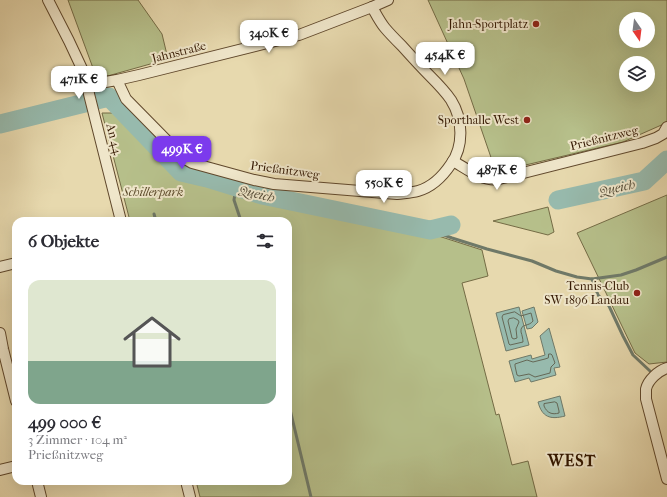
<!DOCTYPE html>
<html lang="de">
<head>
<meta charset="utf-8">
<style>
	:root { --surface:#fff; --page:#f2f2f3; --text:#2b2b33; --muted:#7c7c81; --line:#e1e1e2; --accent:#7c3aed }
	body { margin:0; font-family:"IM FELL French Canon",serif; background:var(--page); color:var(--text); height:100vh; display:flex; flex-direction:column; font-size:15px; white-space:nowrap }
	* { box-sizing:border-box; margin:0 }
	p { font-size:13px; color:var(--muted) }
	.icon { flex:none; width:22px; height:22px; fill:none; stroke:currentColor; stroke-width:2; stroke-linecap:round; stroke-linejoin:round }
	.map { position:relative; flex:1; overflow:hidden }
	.sheet { position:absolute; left:12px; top:217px; width:280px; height:268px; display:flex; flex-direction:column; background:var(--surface); border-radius:12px; box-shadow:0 4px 16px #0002 }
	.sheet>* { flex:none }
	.needle { width:26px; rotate:166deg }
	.buttons { position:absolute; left:619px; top:12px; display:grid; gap:8px }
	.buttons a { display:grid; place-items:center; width:36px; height:36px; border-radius:50%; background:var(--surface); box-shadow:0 4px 16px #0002; font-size:20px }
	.price { position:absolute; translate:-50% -34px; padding:0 9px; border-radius:8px; background:#fff; color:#222; font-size:13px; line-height:26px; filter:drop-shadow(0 1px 2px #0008) }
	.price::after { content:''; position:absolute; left:50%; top:24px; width:12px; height:9px; margin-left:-6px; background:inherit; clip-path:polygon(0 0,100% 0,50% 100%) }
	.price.active { background:var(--accent); color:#fff }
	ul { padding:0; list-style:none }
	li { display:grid; align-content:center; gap:8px; height:212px; padding:0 16px }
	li+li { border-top:1px solid var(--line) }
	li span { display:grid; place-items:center; height:124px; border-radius:12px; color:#555 }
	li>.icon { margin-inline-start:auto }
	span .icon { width:72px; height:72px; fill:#fffc; stroke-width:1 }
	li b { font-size:17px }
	h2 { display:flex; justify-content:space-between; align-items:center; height:48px; padding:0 16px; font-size:17px }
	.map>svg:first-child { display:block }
</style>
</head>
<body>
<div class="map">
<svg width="667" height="497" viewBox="0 0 667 497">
	<rect width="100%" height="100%" fill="#e7d9ae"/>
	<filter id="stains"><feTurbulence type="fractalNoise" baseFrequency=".005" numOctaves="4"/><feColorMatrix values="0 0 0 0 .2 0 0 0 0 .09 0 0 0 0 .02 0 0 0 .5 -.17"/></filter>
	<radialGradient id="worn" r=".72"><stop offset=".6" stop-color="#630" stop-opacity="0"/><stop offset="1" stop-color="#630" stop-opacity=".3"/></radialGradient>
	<g fill="#b6bf8a" stroke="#746b45" fill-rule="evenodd">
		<polygon points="68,0 138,0 162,34 168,59 97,79"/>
		<path d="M 428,0 L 667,0 L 667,127 L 666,123 L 623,142 L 496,172 L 464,79 ZM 626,19 L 648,19 L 648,41 L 626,41 ZM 626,63 L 648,63 L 648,85 L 626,85 Z"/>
		<polygon points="102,113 117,113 180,178 244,194 426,232 482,250 488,276 462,283 496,415 499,414 512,465 528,461 537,497 200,497 196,481 288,481 288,221 130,221"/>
		<polygon points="667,195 667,362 649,364 635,353 577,233"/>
		<polygon points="548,207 554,232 548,235 493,221"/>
	</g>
	<g fill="#97baad" stroke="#6f7968">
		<polygon points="519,307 529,345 506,351 496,313"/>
		<polygon points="534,307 538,322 532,328 527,329 522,311"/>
		<polygon points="549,328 560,367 554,368 556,375 531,382 529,378 515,382 509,361 531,355 532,359 545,355 540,336"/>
		<path d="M 560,396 L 565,416 C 550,420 542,417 538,402 Z"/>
	</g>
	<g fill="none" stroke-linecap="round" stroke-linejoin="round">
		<g stroke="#656856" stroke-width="1">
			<path d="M 515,312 L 521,316 L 531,313 L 533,321 C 529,327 520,323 521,332 C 522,335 523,339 523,342 L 510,345 L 509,344 L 502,317 L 503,315 Z"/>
			<polygon points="514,318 518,320 519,322 516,329 517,338 514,339 512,338 508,321 509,319"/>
			<polygon points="549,354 551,354 552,355 555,363 551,367 550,373 535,377 529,374 519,376 517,375 515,366 515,364 527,360 533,362 545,359 548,358"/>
			<path d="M 555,402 L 557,403 L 559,411 L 559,413 C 552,415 547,413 544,406 L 544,404 Z"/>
		</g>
		<g stroke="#6f7968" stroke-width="3">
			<polyline points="236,187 234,200 241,221"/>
			<polyline points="154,214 156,221"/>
			<polyline points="430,230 452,238 487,249 532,261 556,271 577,277 592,279 621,275 636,270 667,257"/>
			<polyline points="592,279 598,295 609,306 623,336 633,355 650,371"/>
			<polyline points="288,401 311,497"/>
		</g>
		<g stroke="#97baad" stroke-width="19">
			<polyline points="0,124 109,97 181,172 207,178 262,195 430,230 451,225"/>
			<polyline points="558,200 644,181 667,160"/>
		</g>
		<g stroke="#60482c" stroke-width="12">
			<g id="minor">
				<polyline points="48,0 69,41 84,73 88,85 89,94 93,110 121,221"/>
				<path d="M 117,80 L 126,99 L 185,159 L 192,163 L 254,180 L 274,184 L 397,194 C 404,193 411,193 418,191 C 432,187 443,176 451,164 C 464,146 463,119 451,100 C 445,91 437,83 429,75 C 420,66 411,56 402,46 C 396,40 390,34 385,28 C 380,22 376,14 372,7"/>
				<polyline points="88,85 117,80 139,75 299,35 372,7 388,0"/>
				<path d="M 453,161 C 467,169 483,182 499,179 L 642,143 L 656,138 L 663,134 L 667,127"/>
				<polyline points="0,267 16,263"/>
				<polyline points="0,333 3,349 16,401"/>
				<path d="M 667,368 C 658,371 648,380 646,389 C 646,392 646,396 646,399 L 667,479"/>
				<polyline points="0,470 16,466"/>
				<polyline points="37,481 41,497"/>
				<polyline points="186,481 190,497"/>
			</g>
		</g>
		<use href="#minor" stroke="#efe6ca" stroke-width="10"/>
	</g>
	<g fill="#8f2418" stroke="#efe6ca" stroke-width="1.5">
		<circle cx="536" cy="24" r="4"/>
		<circle cx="527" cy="120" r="4"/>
		<circle cx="637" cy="293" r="4"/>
	</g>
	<g text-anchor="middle" stroke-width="4" stroke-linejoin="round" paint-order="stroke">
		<g font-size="12" fill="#331700" stroke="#efe6ca" text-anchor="end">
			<text x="528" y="28">Jahn-Sportplatz</text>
			<text x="519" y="124">Sporthalle West</text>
			<text x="629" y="290">Tennis-Club<tspan x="629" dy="14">SW 1896 Landau</tspan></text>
		</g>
		<g font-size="12" fill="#331700" stroke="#efe6ca">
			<text transform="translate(179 52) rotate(-14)" y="4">Jahnstraße</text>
			<text transform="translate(604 138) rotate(-14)" y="4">Prießnitzweg</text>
			<text transform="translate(114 139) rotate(76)" y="4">An 44</text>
			<text transform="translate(285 170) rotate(8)" y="4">Prießnitzweg</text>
		</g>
		<g font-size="12" font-style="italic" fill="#5a4929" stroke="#efe6ca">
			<text x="153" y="196">Schillerpark</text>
		</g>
		<g font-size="13" font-style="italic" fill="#514834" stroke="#efe6ca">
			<text transform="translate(617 187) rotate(-12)" y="5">Queich</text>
			<text transform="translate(257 193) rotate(14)" y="5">Queich</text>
		</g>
		<g font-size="16" font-weight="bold" letter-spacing="1" fill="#331700" stroke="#efe6ca">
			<text x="572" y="466">WEST</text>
		</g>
	</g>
	<rect width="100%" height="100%" filter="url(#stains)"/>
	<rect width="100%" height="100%" fill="url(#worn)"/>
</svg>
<div class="buttons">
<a><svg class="needle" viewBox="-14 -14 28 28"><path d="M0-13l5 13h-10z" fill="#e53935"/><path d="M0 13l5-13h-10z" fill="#7c7c81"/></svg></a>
<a><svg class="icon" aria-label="layers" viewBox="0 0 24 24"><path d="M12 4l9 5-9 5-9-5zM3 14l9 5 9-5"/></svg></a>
</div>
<b class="price" style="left:269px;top:54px">340K €</b>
<b class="price" style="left:445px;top:76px">454K €</b>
<b class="price" style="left:79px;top:100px">471K €</b>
<b class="price active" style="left:182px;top:170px">499K €</b>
<b class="price" style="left:497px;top:191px">487K €</b>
<b class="price" style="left:384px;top:204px">550K €</b>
<section class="sheet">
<h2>6 Objekte<svg class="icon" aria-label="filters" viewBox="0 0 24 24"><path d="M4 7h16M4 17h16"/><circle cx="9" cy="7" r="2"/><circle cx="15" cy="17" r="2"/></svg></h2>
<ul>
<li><span style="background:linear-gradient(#dfe7d0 65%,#7fa58c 0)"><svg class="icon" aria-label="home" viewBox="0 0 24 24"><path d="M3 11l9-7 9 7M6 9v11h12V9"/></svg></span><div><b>499 000 €</b><p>3 Zimmer · 104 m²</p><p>Prießnitzweg</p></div></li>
</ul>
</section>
</div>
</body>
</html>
